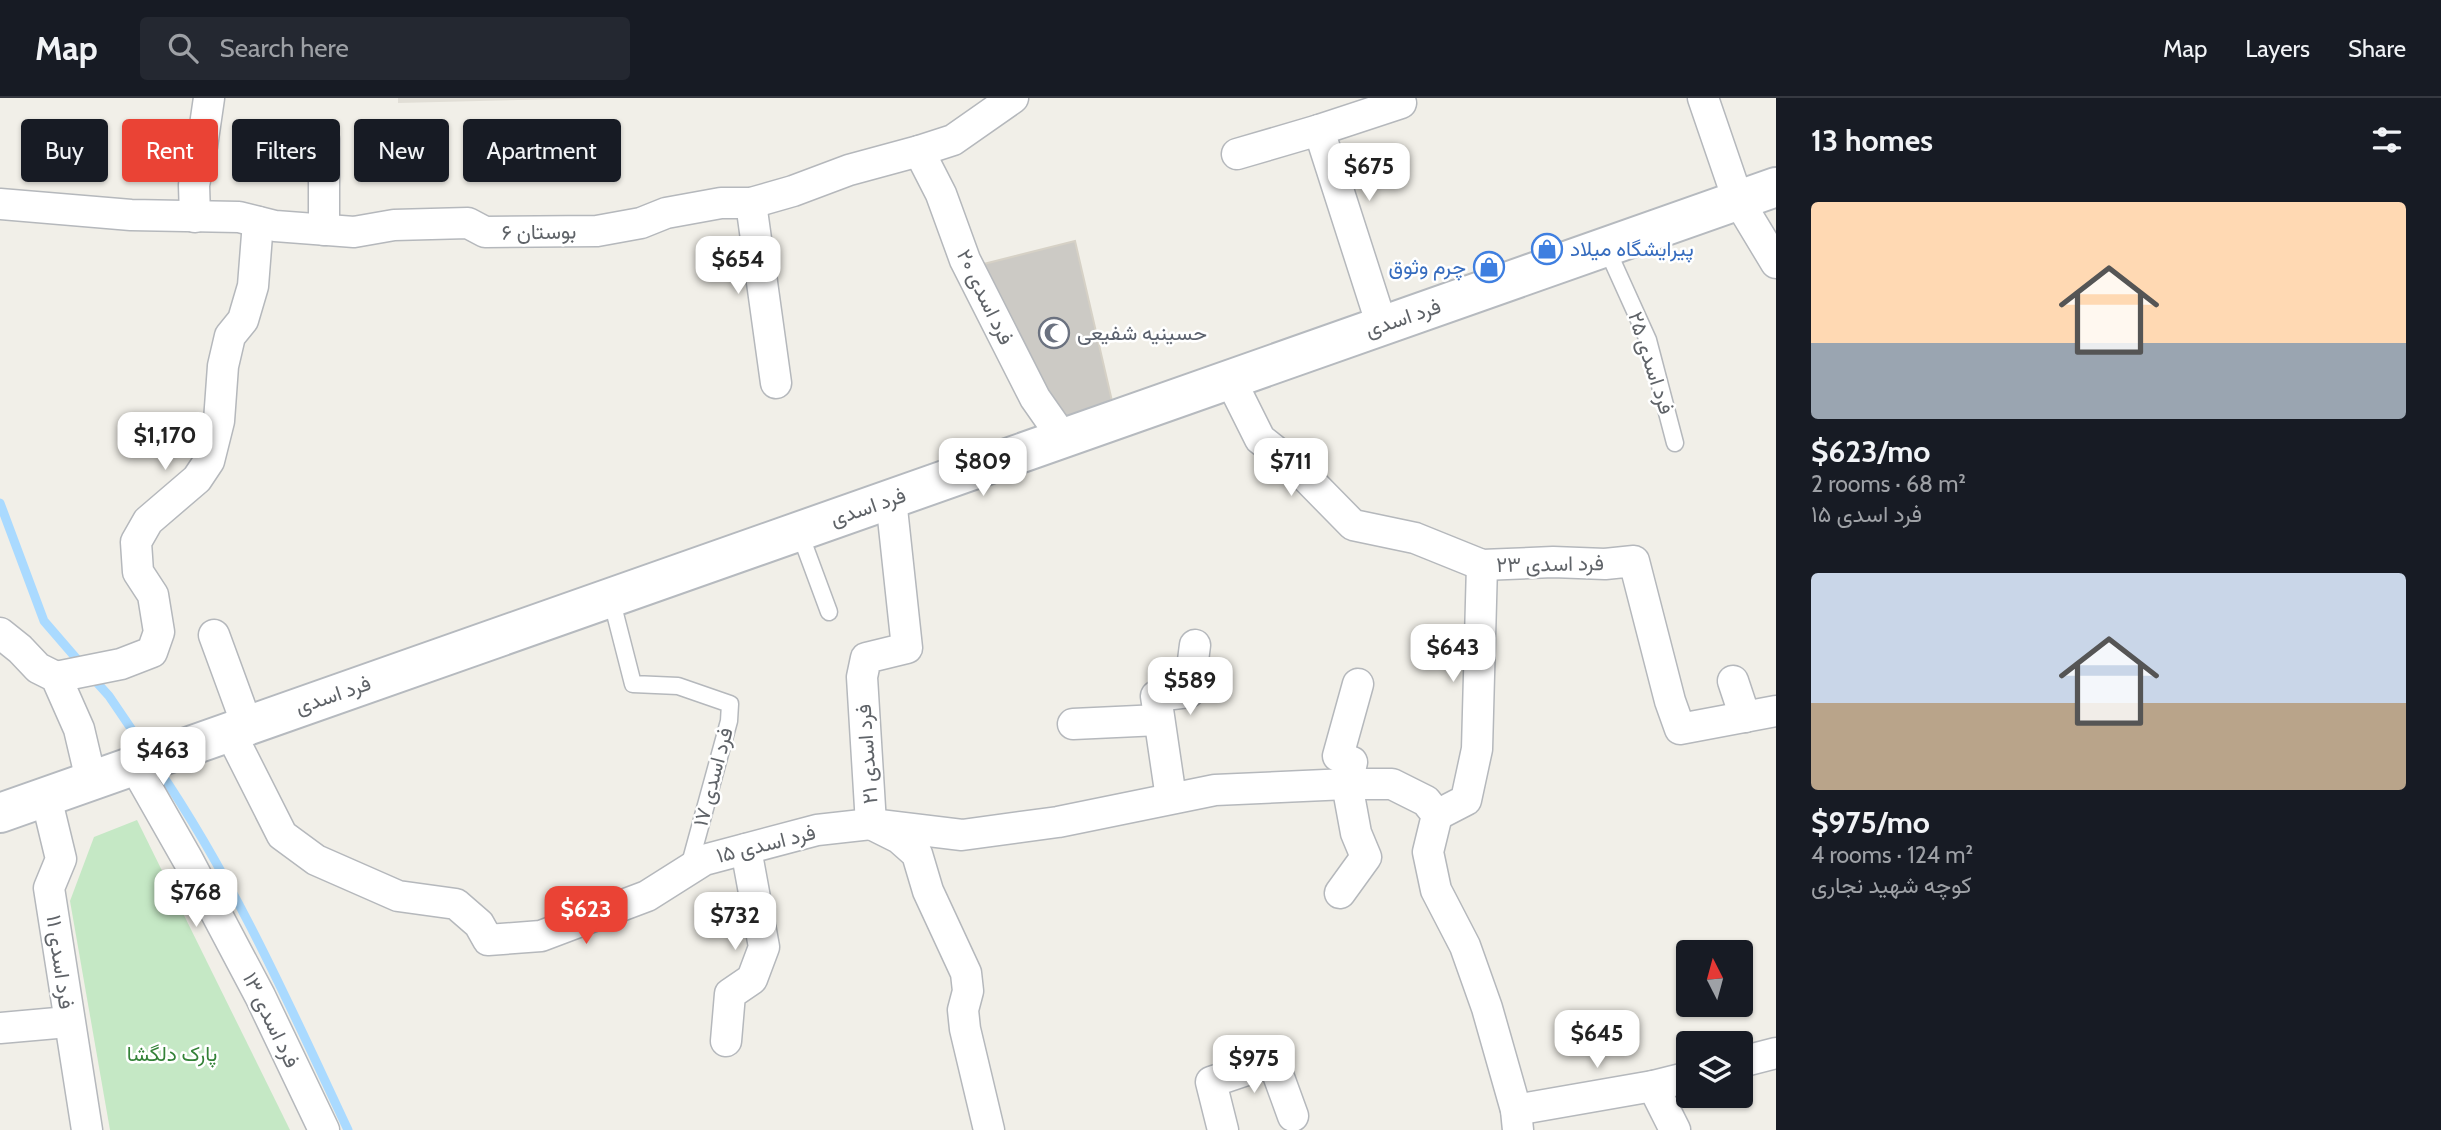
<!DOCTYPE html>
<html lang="en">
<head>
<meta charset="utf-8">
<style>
	:root { --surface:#171b24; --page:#242831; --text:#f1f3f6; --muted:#9ea1a6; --line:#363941; --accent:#ea4335 }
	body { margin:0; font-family:Cabin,Vazirmatn,sans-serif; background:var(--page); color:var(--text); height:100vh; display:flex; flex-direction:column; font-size:26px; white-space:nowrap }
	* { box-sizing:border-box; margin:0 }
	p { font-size:23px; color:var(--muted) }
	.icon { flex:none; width:38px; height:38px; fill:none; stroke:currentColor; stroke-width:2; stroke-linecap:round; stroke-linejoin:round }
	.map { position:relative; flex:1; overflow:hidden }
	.panel { display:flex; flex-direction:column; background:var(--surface); width:665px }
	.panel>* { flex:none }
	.guide { position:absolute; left:21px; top:21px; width:665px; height:63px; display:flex; gap:14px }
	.needle { width:46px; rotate:354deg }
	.tools { position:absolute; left:1676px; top:842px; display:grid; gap:14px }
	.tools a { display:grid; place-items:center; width:77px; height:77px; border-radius:7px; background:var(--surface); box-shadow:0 2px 5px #0004; font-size:35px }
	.price { position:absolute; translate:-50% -60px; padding:0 16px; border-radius:14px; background:#fff; color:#222; font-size:23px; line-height:46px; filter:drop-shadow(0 2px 4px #0008) }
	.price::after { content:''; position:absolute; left:50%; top:42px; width:21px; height:16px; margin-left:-10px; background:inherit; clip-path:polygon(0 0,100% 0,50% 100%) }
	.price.active { background:var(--accent); color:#fff }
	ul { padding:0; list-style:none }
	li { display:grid; align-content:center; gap:14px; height:371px; padding:0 35px }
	li span { display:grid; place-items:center; height:217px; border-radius:7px; color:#555 }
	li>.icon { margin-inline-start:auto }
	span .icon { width:126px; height:126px; fill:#fffc; stroke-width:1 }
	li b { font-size:30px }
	h2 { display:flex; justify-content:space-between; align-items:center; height:84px; padding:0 35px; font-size:30px }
	.pill { padding:0 24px; border-radius:7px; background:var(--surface); box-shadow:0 2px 5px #0004; font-size:24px; line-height:63px }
	.pill.active { background:var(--accent); color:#fff }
	header { display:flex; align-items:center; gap:42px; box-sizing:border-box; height:98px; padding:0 35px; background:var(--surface); border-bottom:2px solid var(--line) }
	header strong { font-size:33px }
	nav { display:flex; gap:38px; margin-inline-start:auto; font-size:24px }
	.search { width:490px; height:63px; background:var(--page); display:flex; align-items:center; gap:18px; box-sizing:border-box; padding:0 24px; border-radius:7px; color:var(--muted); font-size:26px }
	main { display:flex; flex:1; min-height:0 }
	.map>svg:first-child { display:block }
</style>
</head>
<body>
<header>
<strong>Map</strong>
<div class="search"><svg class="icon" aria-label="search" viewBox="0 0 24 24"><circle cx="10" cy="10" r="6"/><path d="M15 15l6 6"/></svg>Search here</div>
<nav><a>Map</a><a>Layers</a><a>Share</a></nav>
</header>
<main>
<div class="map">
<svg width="1776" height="1032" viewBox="0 0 1776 1032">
	<rect width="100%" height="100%" fill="#f1efe8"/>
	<polygon fill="#e1ded6" points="398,0 601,0 398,5"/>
	<polygon fill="#c5e8c5" points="137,722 290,1032 110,1032 70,803 94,739"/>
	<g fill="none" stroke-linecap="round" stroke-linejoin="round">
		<g stroke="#aadaff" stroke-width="9">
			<polyline points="0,405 44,523 82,567"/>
			<polyline points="91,578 109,598 147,654"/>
			<path d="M 157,669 C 234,782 290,908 348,1032"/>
		</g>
	</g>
	<polygon fill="#cccac5" stroke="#d6d1c6" stroke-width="2" points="1075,143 1112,303 1059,322 976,168"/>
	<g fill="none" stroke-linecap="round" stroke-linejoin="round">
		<g stroke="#b5b8bc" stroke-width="19">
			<g id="lane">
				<polyline points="1606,149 1648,242 1675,345"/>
				<polyline points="799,433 829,514"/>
				<polyline points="611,500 633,586 678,588 730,606 729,623 689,769"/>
			</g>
		</g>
		<g stroke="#b5b8bc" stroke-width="33">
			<g id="street">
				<polyline points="1703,0 1738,102 1776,165"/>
				<polyline points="919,53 941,96 965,162 1035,300 1063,340"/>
				<polyline points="1237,56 1319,32"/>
				<polyline points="751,105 776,285"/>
				<polyline points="0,106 131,117 239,119 275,128 354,134 394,127 468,125 485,134 597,133 641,125 666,115 721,105 751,105 793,93 849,72 919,53 953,42 1013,0"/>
				<polyline points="195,119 194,87 202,48 209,0"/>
				<polyline points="324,132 324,41"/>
				<polyline points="1382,228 1319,32 1401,5"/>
				<polyline points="1230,281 1260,341 1298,371 1353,427 1415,440 1482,467 1553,464 1605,466 1634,463 1670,603 1680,631 1776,613"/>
				<polyline points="891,401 907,550 866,560 862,579 871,726 899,740 917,756 928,793 966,875 968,893 963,912 965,931 989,1032"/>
				<polyline points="0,535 20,551 38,570 56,579 79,631 91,682"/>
				<polyline points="214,537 247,627"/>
				<polyline points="56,579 121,566 152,554 159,534 153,497 138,474 136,444 148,423 197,381 209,363 219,323 223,268 230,238 243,222 253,188 258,124"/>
				<polyline points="1733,583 1745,619"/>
				<polyline points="1073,626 1159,622"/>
				<polyline points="230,634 282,737 316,762 398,798 456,806 479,826 488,842 541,838 647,798 704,762 817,732 871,726 962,737 1058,724 1215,692 1347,686 1392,686 1426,703 1437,717 1428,754 1436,792 1465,848 1487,910 1516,1012 1518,1032"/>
				<polyline points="134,667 188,762 260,898 324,1032"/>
				<polyline points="46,699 61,761 49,790 87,1032"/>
				<polyline points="1171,700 1156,598 1189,594 1195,547"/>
				<polyline points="1437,717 1466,702 1477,651 1482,467"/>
				<polyline points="1340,795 1366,759 1356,735 1347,686 1352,664 1338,658 1358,586"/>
				<polyline points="0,930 68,924"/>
				<polyline points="726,943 730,896 752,881 764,849 746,751"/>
				<polyline points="1741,964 1776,955"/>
				<polyline points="1653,988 1675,1032"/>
				<polyline points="1516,1012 1653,988 1689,979"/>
				<polyline points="1223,1032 1211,984 1273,963 1293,1018"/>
			</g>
		</g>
		<g stroke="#b6babf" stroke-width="42">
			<polyline id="secondary" points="0,715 1776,89"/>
		</g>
		<use href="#lane" stroke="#fff" stroke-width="16"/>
		<use href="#street" stroke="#fff" stroke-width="30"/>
		<use href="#secondary" stroke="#fff" stroke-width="38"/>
	</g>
	<defs>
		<g id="shop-ring" transform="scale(1.575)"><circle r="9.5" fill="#fff" stroke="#3f7fe0" stroke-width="1.5"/><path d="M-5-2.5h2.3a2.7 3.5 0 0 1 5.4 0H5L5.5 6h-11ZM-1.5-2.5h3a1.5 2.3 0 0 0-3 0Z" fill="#3f7fe0"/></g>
		<g id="mosque-ring" transform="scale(1.575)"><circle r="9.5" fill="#fff" stroke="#6b7280" stroke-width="1.5"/><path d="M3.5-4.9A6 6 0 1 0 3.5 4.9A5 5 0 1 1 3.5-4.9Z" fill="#6b7280"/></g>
	</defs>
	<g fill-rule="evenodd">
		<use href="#shop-ring" x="1547" y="151"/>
		<use href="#shop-ring" x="1489" y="169"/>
		<use href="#mosque-ring" x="1054" y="235"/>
	</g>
	<g text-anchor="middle" stroke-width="5" stroke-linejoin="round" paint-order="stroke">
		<g font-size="21" fill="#5f6368" stroke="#fff">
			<text transform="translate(539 134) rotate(-1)" y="7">بوستان ۶</text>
			<text transform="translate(985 199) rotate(64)" y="7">فرد اسدی ۲۰</text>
			<text transform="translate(1403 220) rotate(-19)" y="7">فرد اسدی</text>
			<text transform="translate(1651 265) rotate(72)" y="7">فرد اسدی ۲۵</text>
			<text transform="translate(868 409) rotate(-19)" y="7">فرد اسدی</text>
			<text transform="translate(1550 466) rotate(-1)" y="7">فرد اسدی ۲۳</text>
			<text transform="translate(333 597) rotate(-19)" y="7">فرد اسدی</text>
			<text transform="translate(867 656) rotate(-94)" y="7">فرد اسدی ۲۱</text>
			<text transform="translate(713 679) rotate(-75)" y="7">فرد اسدی ۱۷</text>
			<text transform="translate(766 746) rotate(-14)" y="7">فرد اسدی ۱۵</text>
			<text transform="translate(60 864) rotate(82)" y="7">فرد اسدی ۱۱</text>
			<text transform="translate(271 922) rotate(64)" y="7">فرد اسدی ۱۳</text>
		</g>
		<g font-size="21" fill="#366cbe" stroke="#fff" text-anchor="start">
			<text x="1570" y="158">پیرایشگاه میلاد</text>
			<text x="1466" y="176" text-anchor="end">چرم وثوق</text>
		</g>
		<g font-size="21" fill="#5b616d" stroke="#fff" text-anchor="start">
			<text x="1077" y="242">حسینیه شفیعی</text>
		</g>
		<g font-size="21" fill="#348238" stroke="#fff">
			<text x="172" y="963">پارک دلگشا</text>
		</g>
	</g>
</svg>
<div class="tools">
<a><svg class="needle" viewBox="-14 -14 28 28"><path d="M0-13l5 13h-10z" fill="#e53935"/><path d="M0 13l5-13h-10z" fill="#9ea1a6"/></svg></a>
<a><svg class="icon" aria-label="layers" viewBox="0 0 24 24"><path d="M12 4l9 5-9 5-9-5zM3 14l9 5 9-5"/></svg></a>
</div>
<b class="price" style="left:1369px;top:105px">$675</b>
<b class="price" style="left:738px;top:198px">$654</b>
<b class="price" style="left:165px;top:374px">$1,170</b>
<b class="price" style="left:983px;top:400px">$809</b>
<b class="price" style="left:1291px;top:400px">$711</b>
<b class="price" style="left:1453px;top:586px">$643</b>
<b class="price" style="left:1190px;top:619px">$589</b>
<b class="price" style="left:163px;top:689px">$463</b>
<b class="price" style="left:196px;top:831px">$768</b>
<b class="price active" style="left:586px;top:848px">$623</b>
<b class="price" style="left:735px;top:854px">$732</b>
<b class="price" style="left:1597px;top:972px">$645</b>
<b class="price" style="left:1254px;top:997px">$975</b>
<div class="guide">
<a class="pill">Buy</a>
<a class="pill active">Rent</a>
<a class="pill">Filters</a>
<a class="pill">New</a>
<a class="pill">Apartment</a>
</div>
</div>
<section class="panel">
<h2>13 homes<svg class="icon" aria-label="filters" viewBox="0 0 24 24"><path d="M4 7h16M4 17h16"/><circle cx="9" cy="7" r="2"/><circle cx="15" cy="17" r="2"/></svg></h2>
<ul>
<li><span style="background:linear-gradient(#ffd9b3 65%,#9aa5b1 0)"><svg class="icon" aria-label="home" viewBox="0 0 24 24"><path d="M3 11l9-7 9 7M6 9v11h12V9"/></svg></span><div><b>$623/mo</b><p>2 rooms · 68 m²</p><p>فرد اسدی ۱۵</p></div></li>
<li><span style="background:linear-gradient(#c9d6e8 60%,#b9a48a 0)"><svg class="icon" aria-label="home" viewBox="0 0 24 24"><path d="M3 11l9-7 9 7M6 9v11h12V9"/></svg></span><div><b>$975/mo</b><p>4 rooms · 124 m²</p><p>کوچه شهید ‌نجاری</p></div></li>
</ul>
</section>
</main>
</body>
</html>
